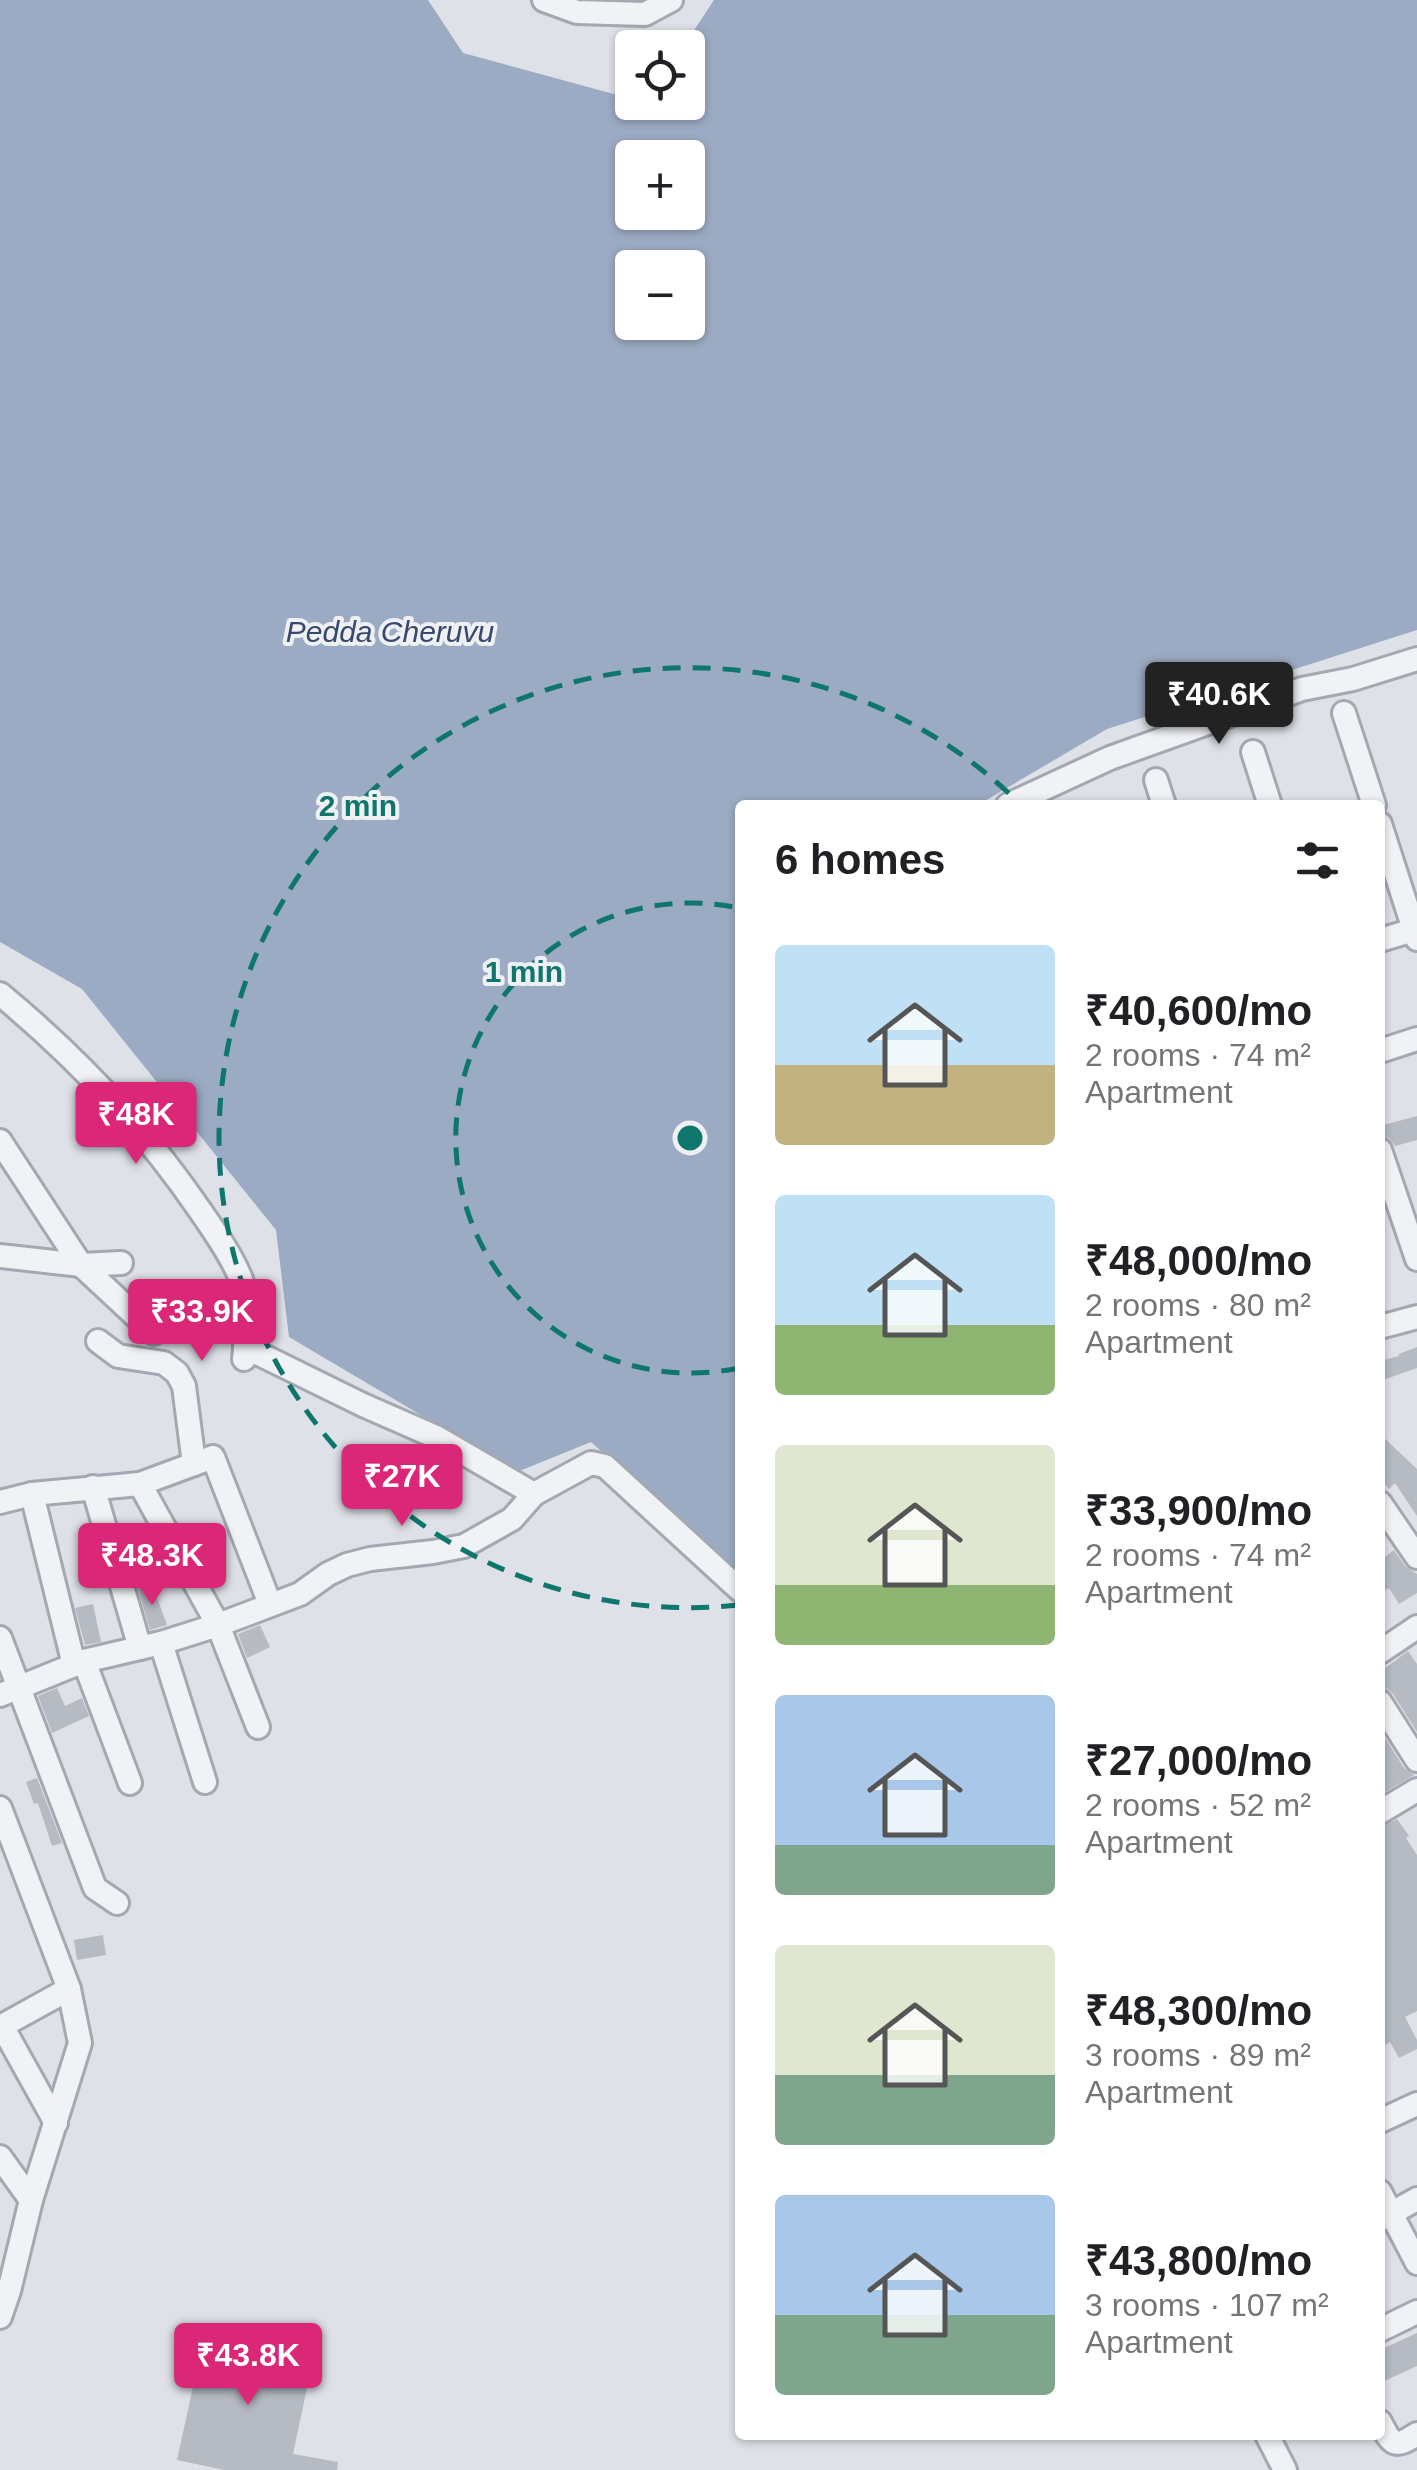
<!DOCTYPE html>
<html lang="en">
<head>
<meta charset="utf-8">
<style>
	:root { --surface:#fff; --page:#f6f6f6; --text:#202124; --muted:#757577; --accent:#db2777 }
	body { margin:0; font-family:Arial,sans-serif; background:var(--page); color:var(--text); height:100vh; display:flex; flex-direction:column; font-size:38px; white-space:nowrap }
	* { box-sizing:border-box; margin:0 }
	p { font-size:32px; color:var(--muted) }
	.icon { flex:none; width:55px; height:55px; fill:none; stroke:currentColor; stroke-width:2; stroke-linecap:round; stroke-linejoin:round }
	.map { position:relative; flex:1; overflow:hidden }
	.side { position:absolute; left:735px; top:800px; width:650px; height:1640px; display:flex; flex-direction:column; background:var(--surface); border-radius:10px; box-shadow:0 2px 8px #0004 }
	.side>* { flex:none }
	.controls { position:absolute; left:615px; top:30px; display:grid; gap:20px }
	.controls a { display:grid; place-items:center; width:90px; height:90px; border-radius:10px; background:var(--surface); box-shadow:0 2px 8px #0004; font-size:50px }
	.price { position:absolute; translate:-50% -85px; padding:0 22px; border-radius:10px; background:var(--accent); color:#fff; font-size:32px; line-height:65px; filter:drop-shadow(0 2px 5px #0008) }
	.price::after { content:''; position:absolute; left:50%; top:60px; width:30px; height:22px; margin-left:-15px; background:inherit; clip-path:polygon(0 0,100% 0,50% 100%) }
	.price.selected { background:#222; color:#fff }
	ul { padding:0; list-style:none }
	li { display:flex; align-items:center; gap:30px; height:250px; padding:0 40px }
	li span { display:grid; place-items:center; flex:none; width:280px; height:200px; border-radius:10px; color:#555 }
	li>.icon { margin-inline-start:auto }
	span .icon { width:120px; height:120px; fill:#fffc; stroke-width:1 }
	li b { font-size:42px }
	h2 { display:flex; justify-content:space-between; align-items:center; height:120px; padding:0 40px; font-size:42px }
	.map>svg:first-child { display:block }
</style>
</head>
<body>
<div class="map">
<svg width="1417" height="2470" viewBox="0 0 1417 2470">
	<rect width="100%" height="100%" fill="#dee1e7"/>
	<path fill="#9cabc4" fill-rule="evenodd" d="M 0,0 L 428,0 L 463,53 L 632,99 L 632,102 L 688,102 L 688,48 L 683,47 L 714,0 L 1417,0 L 1417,630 L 1107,729 L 978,805 L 740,805 L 740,1574 L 591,1442 L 517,1472 L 289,1337 L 276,1230 L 82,989 L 0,942 ZM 632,158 L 688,158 L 688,212 L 632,212 ZM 632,268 L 688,268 L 688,322 L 632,322 Z"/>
	<g fill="#b6bac3">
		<polygon points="1417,1116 1417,1140 1395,1146 1389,1138 1380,1135 1380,1126"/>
		<polygon points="1417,1347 1417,1368 1380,1381 1380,1361 1399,1356 1399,1354"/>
		<polygon points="1380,1434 1417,1469 1417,1516 1395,1483 1389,1489 1380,1479"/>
		<polygon points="1394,1550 1405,1566 1417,1574 1417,1593 1399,1604 1389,1588 1380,1594 1380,1561"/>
		<polygon points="152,1584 167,1625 150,1630 138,1589"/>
		<polygon points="93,1604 101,1642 85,1645 75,1608"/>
		<polygon points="260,1625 270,1647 247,1658 238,1634"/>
		<polygon points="1408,1651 1417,1664 1417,1732 1393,1694 1388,1689 1380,1687 1380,1672"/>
		<polygon points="57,1688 65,1706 82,1698 89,1716 52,1733 38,1696"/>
		<polygon points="1380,1730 1404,1768 1414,1775 1380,1795"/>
		<polygon points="37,1778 62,1843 52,1846 38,1803 34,1804 26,1782"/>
		<polygon points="1397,1819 1409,1836 1406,1838 1417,1855 1417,2011 1405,2017 1417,2040 1417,2049 1399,2058 1390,2042 1380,2048 1380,1827"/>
		<polygon points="103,1935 106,1955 77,1960 74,1940"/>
		<polygon points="205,2332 314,2355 293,2454 338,2462 337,2470 224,2470 177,2460"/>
		<polygon points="1417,2333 1417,2366 1380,2383 1380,2350"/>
	</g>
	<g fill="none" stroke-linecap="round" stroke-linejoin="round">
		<g stroke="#a4a8b0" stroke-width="28">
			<g id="minor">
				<polyline points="544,0 577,12 645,14 671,0"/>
				<polyline points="1344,713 1374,805"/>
				<polyline points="1253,752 1270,805"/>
				<polyline points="1156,780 1164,805"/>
				<polyline points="1008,805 1110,758 1302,689 1353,679 1417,659"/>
				<polyline points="1380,824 1417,939"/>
				<polyline points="1380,940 1417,929"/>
				<path d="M 0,994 C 76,1057 143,1127 199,1209 C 213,1229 234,1259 242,1282 C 250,1307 247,1334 244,1359"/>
				<polyline points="1380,1051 1417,1039"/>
				<polyline points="0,1141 81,1265 0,1256"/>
				<polyline points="1380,1150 1417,1259"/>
				<polyline points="121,1263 81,1265 154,1333"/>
				<polyline points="1380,1327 1417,1317"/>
				<polyline points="98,1341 118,1356 164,1363 177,1373 184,1386 194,1464"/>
				<polyline points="245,1347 363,1405 436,1437 534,1494 591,1463 605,1466 740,1590"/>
				<polyline points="140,1484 218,1625 258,1727"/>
				<polyline points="93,1487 140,1648"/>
				<polyline points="32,1494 74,1665"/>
				<polyline points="0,1502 32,1494 140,1484 213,1457 270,1604"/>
				<polyline points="1380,1503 1417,1557"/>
				<polyline points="0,1638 95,1888 117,1903"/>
				<polyline points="161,1643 205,1782"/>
				<polyline points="1380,1652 1417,1627"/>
				<polyline points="84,1661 130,1783"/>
				<polyline points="0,1695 84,1661 161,1643 218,1625 300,1594 328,1574 347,1565 370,1559 433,1552 464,1546 512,1519 534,1494"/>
				<polyline points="1380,1702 1417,1760"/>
				<polyline points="0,1808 69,1989 80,2043 31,2200 9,2291 0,2317"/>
				<polyline points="1380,1812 1417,1790"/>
				<polyline points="2,2026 56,2123"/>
				<polyline points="0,2027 69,1989"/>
				<polyline points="1380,2121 1417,2104"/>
				<polyline points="0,2157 31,2200"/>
				<polyline points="1380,2192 1417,2263"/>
				<polyline points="1381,2219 1417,2199"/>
				<polyline points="1380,2330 1417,2312"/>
				<path d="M 1380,2422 C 1392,2445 1394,2449 1417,2434"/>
				<polyline points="1267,2435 1285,2470"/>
			</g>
		</g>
		<use href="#minor" stroke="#f1f2f5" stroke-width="22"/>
	</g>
	<g fill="none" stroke="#0f766e" stroke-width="5" stroke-dasharray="18 12">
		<path d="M739 1368A235 235 0 1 1 739 908"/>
		<path d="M739 1605A470 470 0 1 1 1019 803"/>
	</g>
	<g text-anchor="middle" stroke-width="8" stroke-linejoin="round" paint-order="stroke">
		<g font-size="30" font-style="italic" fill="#37496c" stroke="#eef0f4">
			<text x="390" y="642">Pedda Cheruvu</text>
		</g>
	</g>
	<circle cx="690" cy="1138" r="15" fill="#0f766e" stroke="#eef0f4" stroke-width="5"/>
	<g font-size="30" text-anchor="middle" font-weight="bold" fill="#0f766e" stroke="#eef0f4" stroke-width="8" stroke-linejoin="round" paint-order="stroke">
		<text x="358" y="816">2 min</text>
		<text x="524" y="982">1 min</text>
	</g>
</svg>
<div class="controls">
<a><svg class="icon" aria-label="locate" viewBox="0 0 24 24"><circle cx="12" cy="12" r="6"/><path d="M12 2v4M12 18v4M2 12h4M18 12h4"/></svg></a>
<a>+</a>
<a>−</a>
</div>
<b class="price selected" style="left:1219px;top:747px">₹40.6K</b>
<b class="price" style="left:136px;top:1167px">₹48K</b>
<b class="price" style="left:202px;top:1364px">₹33.9K</b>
<b class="price" style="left:402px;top:1529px">₹27K</b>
<b class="price" style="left:152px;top:1608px">₹48.3K</b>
<b class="price" style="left:248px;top:2408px">₹43.8K</b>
<section class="side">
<h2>6 homes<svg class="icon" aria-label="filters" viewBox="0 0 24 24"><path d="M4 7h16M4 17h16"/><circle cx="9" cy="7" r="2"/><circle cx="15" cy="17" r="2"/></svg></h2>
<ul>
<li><span style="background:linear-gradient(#bfe0f5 60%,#c2b280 0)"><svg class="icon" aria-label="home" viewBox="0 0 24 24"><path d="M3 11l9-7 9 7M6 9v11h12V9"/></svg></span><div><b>₹40,600/mo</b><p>2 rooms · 74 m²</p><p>Apartment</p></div></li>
<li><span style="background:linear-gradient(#bfe0f5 65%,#8fb573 0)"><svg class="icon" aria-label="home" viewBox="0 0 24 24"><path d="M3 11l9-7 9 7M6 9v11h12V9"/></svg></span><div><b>₹48,000/mo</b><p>2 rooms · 80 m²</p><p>Apartment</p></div></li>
<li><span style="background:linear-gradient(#dfe7d0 70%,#8fb573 0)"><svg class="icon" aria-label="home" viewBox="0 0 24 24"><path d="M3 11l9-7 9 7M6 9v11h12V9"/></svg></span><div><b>₹33,900/mo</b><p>2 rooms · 74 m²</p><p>Apartment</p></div></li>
<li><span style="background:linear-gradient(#a9c7e8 75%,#7fa58c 0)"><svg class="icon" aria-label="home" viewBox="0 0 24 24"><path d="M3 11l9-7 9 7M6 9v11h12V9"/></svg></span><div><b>₹27,000/mo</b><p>2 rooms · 52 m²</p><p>Apartment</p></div></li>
<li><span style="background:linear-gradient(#dfe7d0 65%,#7fa58c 0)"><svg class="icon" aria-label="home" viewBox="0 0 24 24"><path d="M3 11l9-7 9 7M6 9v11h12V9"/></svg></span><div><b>₹48,300/mo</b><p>3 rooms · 89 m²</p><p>Apartment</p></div></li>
<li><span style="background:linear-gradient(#a9c7e8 60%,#7fa58c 0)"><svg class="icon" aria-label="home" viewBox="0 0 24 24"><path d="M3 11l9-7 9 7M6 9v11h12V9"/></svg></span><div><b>₹43,800/mo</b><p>3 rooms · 107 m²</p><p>Apartment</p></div></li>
</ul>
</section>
</div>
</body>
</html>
